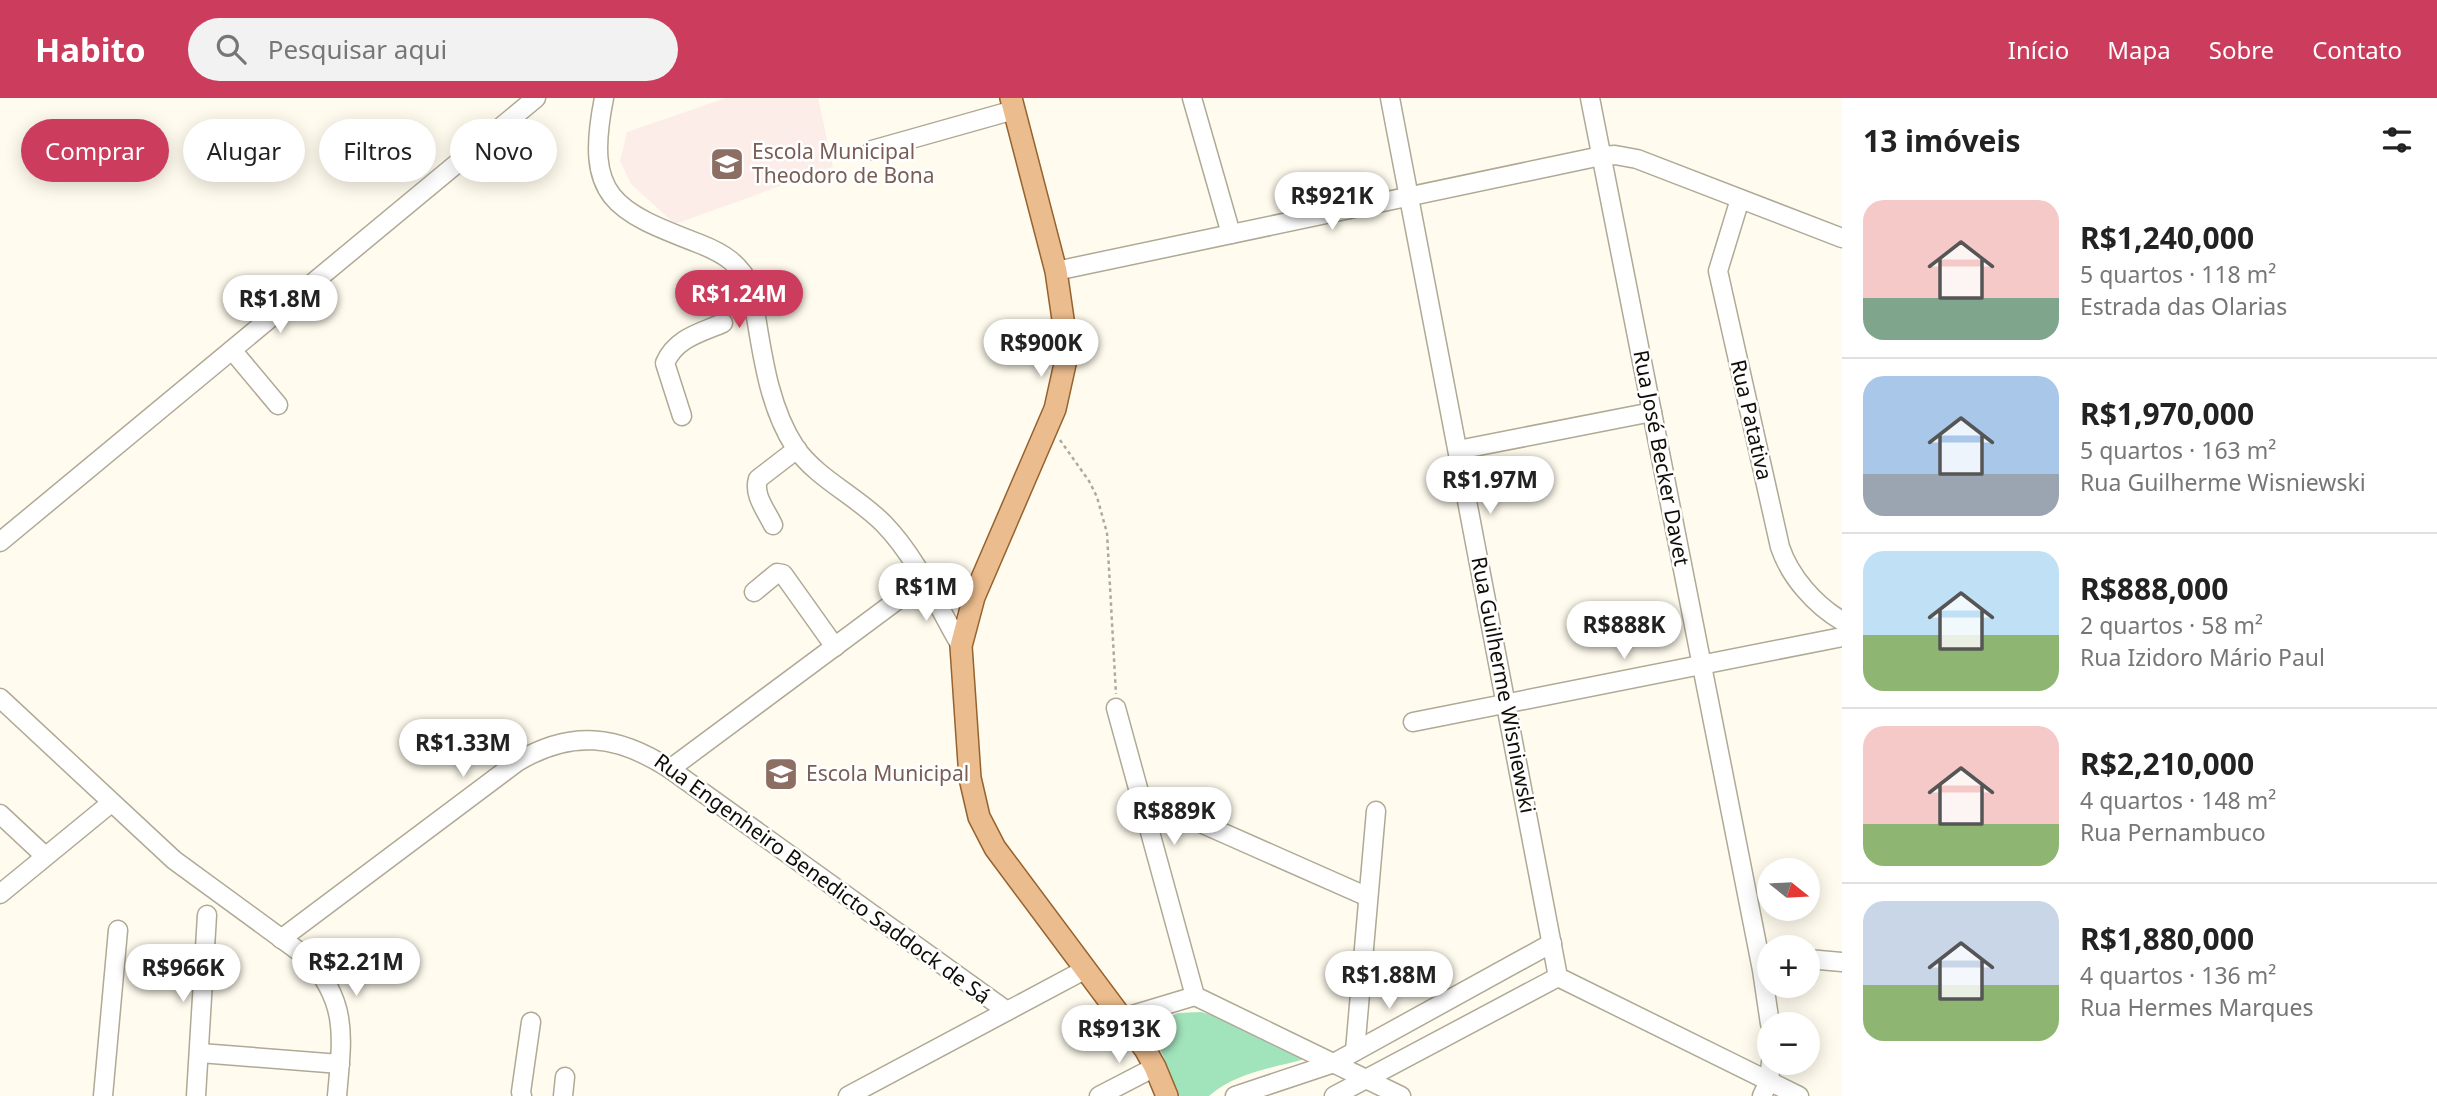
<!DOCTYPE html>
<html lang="pt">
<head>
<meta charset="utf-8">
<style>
	:root { --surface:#fff; --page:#f2f2f2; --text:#222; --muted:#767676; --line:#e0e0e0; --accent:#cb3c5d }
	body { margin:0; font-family:"Noto Sans",sans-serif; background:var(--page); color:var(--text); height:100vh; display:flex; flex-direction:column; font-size:26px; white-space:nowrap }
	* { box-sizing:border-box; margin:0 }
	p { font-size:23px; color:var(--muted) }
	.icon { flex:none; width:38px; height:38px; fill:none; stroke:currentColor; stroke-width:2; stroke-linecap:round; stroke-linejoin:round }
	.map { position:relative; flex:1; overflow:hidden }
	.drawer { display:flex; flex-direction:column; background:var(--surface); width:595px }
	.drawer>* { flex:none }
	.hud { position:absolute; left:21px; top:21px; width:665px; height:63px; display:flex; gap:14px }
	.needle { width:46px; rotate:108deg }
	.tools { position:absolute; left:1757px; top:760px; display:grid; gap:14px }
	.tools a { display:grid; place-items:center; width:63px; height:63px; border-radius:50%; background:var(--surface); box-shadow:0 4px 18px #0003; font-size:35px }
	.price { position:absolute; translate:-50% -60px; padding:0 16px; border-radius:24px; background:#fff; color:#222; font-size:23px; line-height:46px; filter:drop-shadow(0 2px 4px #0008) }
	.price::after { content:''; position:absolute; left:50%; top:42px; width:21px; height:16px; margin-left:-10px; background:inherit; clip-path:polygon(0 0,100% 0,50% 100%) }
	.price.current { background:var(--accent); color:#fff }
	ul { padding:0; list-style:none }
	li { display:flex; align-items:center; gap:21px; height:175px; padding:0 21px }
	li+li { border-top:2px solid var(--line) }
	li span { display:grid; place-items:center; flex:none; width:196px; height:140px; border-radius:21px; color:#555 }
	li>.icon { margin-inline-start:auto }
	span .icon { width:84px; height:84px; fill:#fffc; stroke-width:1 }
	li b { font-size:30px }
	h2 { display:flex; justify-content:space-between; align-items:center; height:84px; padding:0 21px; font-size:30px }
	.pill { padding:0 24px; border-radius:32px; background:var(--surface); box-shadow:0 4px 18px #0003; font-size:24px; line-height:63px }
	.pill.current { background:var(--accent); color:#fff }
	header { display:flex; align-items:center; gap:42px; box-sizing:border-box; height:98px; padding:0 35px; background:var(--accent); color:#fff }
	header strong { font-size:33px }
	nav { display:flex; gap:38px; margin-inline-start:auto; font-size:24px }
	.search { width:490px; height:63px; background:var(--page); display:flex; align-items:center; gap:18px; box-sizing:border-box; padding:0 24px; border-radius:38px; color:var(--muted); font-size:26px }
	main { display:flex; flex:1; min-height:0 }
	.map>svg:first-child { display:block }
</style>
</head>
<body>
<header>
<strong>Habito</strong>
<div class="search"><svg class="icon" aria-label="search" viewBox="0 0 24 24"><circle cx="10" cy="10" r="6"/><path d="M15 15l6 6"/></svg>Pesquisar aqui</div>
<nav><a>Início</a><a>Mapa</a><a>Sobre</a><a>Contato</a></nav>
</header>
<main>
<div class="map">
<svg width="1842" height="998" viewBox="0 0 1842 998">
	<rect width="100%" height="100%" fill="#fffbee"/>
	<polygon fill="#fdede9" points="726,0 818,0 833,69 675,126 631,86 620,63 627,34"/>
	<path fill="#a1e3bb" d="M 1201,914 L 1224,921 L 1305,961 C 1272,970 1235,975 1209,998 L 1179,998 L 1162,955 L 1145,929 L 1178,915 Z"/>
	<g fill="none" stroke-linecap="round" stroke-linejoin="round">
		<g stroke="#afa995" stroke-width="21">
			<g id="minor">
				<path d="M 604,0 C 584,100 614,113 700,146 C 723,155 741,166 751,190 C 761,242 765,303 795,349 C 817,381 857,398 884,426 C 917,460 937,507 961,548"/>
				<polyline points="1192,0 1231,136"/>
				<polyline points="1390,0 1558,879 1799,998"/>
				<polyline points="1590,0 1762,872 1770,926"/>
				<polyline points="872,52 1014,12"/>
				<path d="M 1740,101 L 1718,173 L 1780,449 C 1790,479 1815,507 1842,523"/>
				<polyline points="1056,173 1601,58 1615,57 1637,61 1842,140"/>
				<polyline points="232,252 278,307"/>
				<path d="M 682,318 L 665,265 C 676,240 700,235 723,225"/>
				<polyline points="1458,352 1652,314"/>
				<path d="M 773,427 C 766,412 753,397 758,381 L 797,351"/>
				<polyline points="0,444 536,0"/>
				<polyline points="754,494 777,475 783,476 835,549"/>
				<path d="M 0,600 L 174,762 L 308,860 C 349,906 342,940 337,998"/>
				<polyline points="1116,610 1195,898 1401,998"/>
				<polyline points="1413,624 1842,539"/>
				<polyline points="670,671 923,483"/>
				<polyline points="1143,708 1178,715 1368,799"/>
				<polyline points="0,716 45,758"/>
				<polyline points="0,796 111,705"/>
				<path d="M 281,841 L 517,664 C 572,631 618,637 670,671 L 1007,913"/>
				<polyline points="1808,861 1842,864"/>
				<polyline points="1122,920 1195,898"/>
				<polyline points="1355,953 1376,713"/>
				<polyline points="200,955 340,966"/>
				<polyline points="103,998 118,832"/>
				<polyline points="196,998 207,817"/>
				<polyline points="522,998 521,994 531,924"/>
				<polyline points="563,998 565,979"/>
				<polyline points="848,998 1086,871"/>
				<polyline points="1099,998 1155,969"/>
				<polyline points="1235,998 1334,965 1552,845"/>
				<polyline points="1334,998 1558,879"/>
				<polyline points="1762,998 1769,983 1771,964"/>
			</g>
		</g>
		<g stroke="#96622e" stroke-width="24">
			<polyline id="major" points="1011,0 1056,173 1065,235 1065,266 1055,311 974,499 961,548 970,680 979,719 995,750 1145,951 1155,969 1167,998"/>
		</g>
		<polyline stroke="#aeaa9f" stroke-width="2.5" stroke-dasharray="3.5 3.5" stroke-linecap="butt" points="1060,342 1089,383 1097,399 1107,435 1116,596"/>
		<use href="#minor" stroke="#fff" stroke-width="18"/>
		<use href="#major" stroke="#ebbc8e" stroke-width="21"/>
	</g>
	<defs>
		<g id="school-square" transform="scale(1.75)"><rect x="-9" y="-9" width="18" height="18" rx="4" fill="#8d6e63" stroke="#fff"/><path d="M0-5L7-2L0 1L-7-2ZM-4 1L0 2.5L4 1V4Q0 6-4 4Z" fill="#fff"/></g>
	</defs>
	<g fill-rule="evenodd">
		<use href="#school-square" x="727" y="66"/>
		<use href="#school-square" x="781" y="676"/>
	</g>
	<g text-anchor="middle" stroke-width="5" stroke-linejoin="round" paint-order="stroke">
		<g font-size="21" fill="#785e54" stroke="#fff" text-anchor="start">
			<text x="752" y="61">Escola Municipal<tspan x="752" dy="24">Theodoro de Bona</tspan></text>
			<text x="806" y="683">Escola Municipal</text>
		</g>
		<g font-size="21" fill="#0f0d06" stroke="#fff">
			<text transform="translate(1751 322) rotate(77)" y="7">Rua Patativa</text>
			<text transform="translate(1661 360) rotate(79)" y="7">Rua José Becker Davet</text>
			<text transform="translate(1503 587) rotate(79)" y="7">Rua Guilherme Wisniewski</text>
			<text transform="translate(822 781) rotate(36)" y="7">Rua Engenheiro Benedicto Saddock de Sá</text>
		</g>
	</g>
</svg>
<div class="tools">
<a><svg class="needle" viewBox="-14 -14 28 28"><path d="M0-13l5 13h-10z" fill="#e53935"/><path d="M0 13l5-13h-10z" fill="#767676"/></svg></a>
<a>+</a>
<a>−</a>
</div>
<b class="price" style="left:1332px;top:134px">R$921K</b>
<b class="price current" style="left:739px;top:232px">R$1.24M</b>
<b class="price" style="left:280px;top:237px">R$1.8M</b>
<b class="price" style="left:1041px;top:281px">R$900K</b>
<b class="price" style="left:1490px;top:418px">R$1.97M</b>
<b class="price" style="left:926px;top:525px">R$1M</b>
<b class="price" style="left:1624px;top:563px">R$888K</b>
<b class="price" style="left:463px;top:681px">R$1.33M</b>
<b class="price" style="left:1174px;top:749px">R$889K</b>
<b class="price" style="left:356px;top:900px">R$2.21M</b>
<b class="price" style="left:183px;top:906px">R$966K</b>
<b class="price" style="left:1389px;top:913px">R$1.88M</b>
<b class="price" style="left:1119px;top:967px">R$913K</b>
<div class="hud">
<a class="pill current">Comprar</a>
<a class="pill">Alugar</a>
<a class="pill">Filtros</a>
<a class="pill">Novo</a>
</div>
</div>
<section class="drawer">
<h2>13 imóveis<svg class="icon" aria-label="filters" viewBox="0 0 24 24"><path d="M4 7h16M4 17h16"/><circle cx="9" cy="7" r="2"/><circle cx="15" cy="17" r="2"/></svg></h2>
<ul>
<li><span style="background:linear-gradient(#f6c9c9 70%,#7fa58c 0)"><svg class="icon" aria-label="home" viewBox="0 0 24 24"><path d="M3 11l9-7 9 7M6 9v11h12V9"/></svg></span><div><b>R$1,240,000</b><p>5 quartos · 118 m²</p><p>Estrada das Olarias</p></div></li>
<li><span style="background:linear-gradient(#a9c7e8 70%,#9aa5b1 0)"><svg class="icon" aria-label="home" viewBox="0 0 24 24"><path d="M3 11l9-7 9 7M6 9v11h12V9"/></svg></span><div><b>R$1,970,000</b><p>5 quartos · 163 m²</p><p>Rua Guilherme Wisniewski</p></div></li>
<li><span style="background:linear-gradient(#bfe0f5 60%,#8fb573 0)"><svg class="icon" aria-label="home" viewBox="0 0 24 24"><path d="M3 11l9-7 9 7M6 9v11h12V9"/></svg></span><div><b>R$888,000</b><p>2 quartos · 58 m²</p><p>Rua Izidoro Mário Paul</p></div></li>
<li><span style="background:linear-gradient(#f6c9c9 70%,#8fb573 0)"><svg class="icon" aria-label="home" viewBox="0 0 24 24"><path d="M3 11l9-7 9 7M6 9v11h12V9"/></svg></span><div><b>R$2,210,000</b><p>4 quartos · 148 m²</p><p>Rua Pernambuco</p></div></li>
<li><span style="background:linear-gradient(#c9d6e8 60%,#8fb573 0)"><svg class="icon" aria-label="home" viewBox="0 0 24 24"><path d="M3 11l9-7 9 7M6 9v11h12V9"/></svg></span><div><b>R$1,880,000</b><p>4 quartos · 136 m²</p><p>Rua Hermes Marques</p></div></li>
</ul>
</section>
</main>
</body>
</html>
